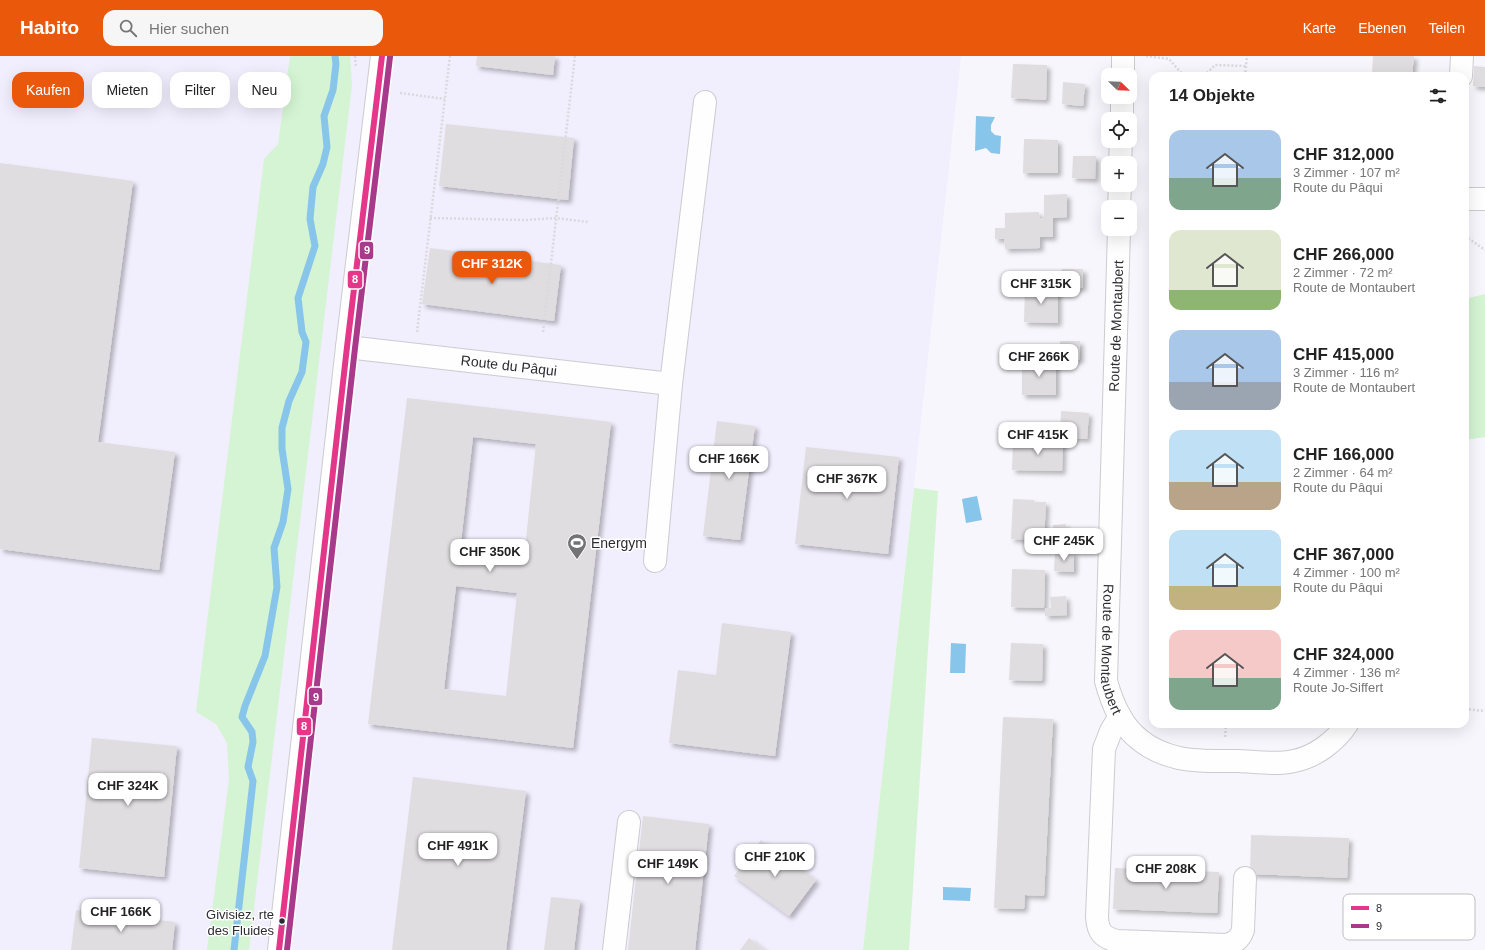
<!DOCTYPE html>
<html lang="de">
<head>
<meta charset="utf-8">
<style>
	:root { --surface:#fff; --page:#f6f6f6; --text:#222; --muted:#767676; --accent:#ea580c }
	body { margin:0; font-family:Arial,sans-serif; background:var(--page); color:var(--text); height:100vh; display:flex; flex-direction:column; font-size:15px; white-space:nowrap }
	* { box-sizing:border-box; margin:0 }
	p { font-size:13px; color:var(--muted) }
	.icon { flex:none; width:22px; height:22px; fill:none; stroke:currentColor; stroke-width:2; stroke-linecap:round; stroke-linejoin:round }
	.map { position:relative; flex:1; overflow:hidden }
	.panel { position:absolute; left:1149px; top:16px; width:320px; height:656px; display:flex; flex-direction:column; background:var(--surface); border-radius:12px; box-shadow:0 4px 16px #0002 }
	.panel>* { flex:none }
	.top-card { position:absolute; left:12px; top:16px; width:380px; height:36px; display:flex; gap:8px }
	.needle { width:26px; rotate:113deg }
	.buttons { position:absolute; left:1101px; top:12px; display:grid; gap:8px }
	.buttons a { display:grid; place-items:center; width:36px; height:36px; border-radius:8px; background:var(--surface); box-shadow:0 4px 16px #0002; font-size:20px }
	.price { position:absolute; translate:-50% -34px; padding:0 9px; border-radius:8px; background:#fff; color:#222; font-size:13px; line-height:26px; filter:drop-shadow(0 1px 2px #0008) }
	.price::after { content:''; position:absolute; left:50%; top:24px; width:12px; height:9px; margin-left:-6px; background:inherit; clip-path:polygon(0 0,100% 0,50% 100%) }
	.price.active { background:var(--accent); color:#fff }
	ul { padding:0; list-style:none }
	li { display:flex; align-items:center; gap:12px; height:100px; padding:0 20px }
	li span { display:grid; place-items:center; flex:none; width:112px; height:80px; border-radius:12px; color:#555 }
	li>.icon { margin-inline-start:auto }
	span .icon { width:48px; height:48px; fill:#fffc; stroke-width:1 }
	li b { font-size:17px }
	h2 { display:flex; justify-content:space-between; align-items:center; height:48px; padding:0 20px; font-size:17px }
	.tag { padding:0 14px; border-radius:12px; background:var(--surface); box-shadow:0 4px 16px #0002; font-size:14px; line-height:36px }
	.tag.active { background:var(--accent); color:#fff }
	header { display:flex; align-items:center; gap:24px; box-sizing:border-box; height:56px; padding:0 20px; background:var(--accent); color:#fff }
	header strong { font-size:19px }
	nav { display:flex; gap:22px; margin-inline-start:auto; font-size:14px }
	.search { width:280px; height:36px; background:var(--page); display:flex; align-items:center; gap:10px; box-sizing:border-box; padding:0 14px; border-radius:12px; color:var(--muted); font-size:15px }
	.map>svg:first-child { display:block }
</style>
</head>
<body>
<header>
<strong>Habito</strong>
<div class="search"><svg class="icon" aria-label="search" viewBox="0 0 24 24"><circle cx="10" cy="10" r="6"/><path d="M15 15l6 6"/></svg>Hier suchen</div>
<nav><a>Karte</a><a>Ebenen</a><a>Teilen</a></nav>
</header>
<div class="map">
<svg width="1485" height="894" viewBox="0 0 1485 894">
	<defs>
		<filter id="shadow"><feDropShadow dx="3.5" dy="3.5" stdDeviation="2" flood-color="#0004"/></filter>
	</defs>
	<rect width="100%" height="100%" fill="#f7f6fc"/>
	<polygon fill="#f1eefd" points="0,0 961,0 863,894 0,894"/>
	<g fill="#d4f4d3">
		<polygon points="290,0 350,0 352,29 249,894 207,894 229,723 227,687 216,668 196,656 264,103 278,88"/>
		<polygon points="1485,238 1485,381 1465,384 1465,243"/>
		<polygon points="914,432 938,435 909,894 863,894"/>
	</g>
	<g fill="#88c5ea">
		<polygon points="976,60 995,61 991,69 991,75 995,79 1001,80 1000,98 991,97 986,92 975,95"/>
		<polygon points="977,440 982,464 966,467 962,443"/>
		<polygon points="951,587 966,588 965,617 950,617"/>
		<polygon points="943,831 971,832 970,845 943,844"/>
	</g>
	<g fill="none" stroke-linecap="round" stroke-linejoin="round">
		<polyline stroke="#88c5ea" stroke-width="7" points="234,894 253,725 248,711 253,686 252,676 242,661 245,650 265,600 277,531 274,492 283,466 288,433 282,393 282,372 289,345 302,316 306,286 302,276 298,242 315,190 310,163 313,131 323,108 327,91 324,60 333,34 336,8 335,0"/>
	</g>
	<g fill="#e0dde0" fill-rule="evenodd" filter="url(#shadow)">
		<polygon points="477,0 555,0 553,19 476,10"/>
		<polygon points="1373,0 1414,0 1412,20 1372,20"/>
		<polygon points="1013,8 1047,9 1046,44 1011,42"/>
		<polygon points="1474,10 1485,11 1485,31 1473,30"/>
		<polygon points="1063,26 1085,28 1083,50 1062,48"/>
		<polygon points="446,68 574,82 568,144 439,130"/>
		<polygon points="1024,83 1058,84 1058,117 1023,117"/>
		<polygon points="1073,100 1096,100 1095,123 1072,122"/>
		<polygon points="0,107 133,125 98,386 175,396 159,514 0,493"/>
		<polygon points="1067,138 1067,161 1053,162 1053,181 1040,181 1040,192 1005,193 1004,183 995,183 995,172 1005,172 1005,157 1039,156 1040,162 1044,162 1044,139"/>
		<polygon points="430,192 561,209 554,265 422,248"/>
		<polygon points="1062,213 1083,213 1083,232 1061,232"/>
		<polygon points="1025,232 1058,232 1058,267 1024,266"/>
		<rect x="1060" y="285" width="20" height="19"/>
		<rect x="1022" y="304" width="34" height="35"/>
		<path d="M 407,342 L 611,366 L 573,692 L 368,668 ZM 473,381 L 536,388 L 525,493 L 461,486 ZM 456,530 L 517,537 L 506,640 L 444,633 Z"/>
		<polygon points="1061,355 1089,357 1087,383 1060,382"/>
		<polygon points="717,365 755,370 740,484 703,480"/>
		<polygon points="1013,385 1063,386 1062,415 1012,414"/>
		<polygon points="806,391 899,401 888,498 795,488"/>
		<polygon points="1013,443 1034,444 1034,446 1046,446 1044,484 1011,483"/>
		<polygon points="1066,468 1067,488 1047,488 1047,483 1053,483 1053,469"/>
		<polygon points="1055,496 1074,496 1074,516 1054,515"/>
		<polygon points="1012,513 1045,514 1044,552 1011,551"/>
		<polygon points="1066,540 1067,559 1045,560 1045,552 1051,552 1050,541"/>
		<polygon points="722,567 791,576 775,700 669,687 678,614 716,619"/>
		<polygon points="1011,587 1043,588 1042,625 1009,624"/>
		<polygon points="1003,661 1053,663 1044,840 1025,839 1024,853 994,852"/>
		<polygon points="92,682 177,690 164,821 79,812"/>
		<polygon points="413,721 526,735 506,894 392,894"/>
		<polygon points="643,760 709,768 695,894 628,894"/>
		<polygon points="1251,779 1349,782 1347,822 1250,818"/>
		<polygon points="761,784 816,824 789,860 734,820"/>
		<polygon points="1115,812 1219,816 1217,857 1113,853"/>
		<polygon points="551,841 580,844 574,894 544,894"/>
		<polygon points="76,854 175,866 172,894 71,894"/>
		<polygon points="749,882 765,894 740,894"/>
	</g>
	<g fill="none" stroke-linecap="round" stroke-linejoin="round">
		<g stroke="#cccbcf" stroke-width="24">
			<g id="minor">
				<polyline points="1123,19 1123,0"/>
				<polyline points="1461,20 1462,0"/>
				<polyline points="1122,63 1122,41"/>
				<polyline points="1120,107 1121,85"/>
				<polyline points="1465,143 1485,143"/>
				<polyline points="1119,151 1120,129"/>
				<path id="s1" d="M 1119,173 L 1106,625 C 1112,647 1121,670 1140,684 C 1151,693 1166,699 1179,702 C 1198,706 1219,705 1239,705 C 1257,706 1277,709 1294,705 C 1315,701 1336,685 1347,668"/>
				<path id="s2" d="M 347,291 L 671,328"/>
				<polyline points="655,505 671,328 705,46"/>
				<path d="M 1120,660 L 1111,675 L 1104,693 L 1097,861 C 1098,876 1102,881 1117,885 L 1226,889 C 1235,887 1240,883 1243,874 L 1245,822"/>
				<polyline points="279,894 347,291 382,0"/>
				<polyline points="614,894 629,766"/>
			</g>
		</g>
		<g stroke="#dad9dc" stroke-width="2.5" stroke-dasharray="2 2" stroke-linecap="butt">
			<polyline points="355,0 356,11"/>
			<polyline points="1146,0 1169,3 1184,20"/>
			<polyline points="1204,20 1215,9 1246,10"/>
			<polyline points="1245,20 1247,0"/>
			<polyline points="400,37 445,43"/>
			<polyline points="430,162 525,164 556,162 588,166"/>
			<polyline points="1465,180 1485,194"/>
			<polyline points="417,276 450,0"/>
			<polyline points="543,276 575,0"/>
			<polyline points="1465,653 1485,655"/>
			<polyline points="1225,681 1226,668"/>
		</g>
		<use href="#minor" stroke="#fefeff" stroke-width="22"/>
		<g stroke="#fff" stroke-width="9">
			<polyline id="bus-1" points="279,894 347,291 382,0"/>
		</g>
		<g stroke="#fff" stroke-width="9">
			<polyline id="bus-2" points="287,894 355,292 390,1"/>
		</g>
		<use href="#bus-1" stroke="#e43789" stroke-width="6"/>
		<use href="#bus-2" stroke="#a9398b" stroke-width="6"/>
	</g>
	<defs>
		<g id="stadium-pin" transform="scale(1)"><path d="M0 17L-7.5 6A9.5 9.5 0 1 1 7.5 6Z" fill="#737277" stroke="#fff"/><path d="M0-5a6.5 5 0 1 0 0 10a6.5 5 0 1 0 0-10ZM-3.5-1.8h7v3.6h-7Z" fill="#fff"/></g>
	</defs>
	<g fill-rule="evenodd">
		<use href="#stadium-pin" x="577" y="487"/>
	</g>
	<circle fill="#2c2b30" stroke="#fff" stroke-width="1.5" cx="282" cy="865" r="3.5"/>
	<g text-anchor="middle" stroke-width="3" stroke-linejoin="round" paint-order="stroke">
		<g font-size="13" fill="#2c2b30" stroke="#fff" text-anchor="end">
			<text x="274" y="863">Givisiez, rte<tspan x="274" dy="16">des Fluides</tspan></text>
		</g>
		<g font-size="14" fill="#2c2b30" stroke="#fff">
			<text transform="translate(1116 270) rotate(-88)" y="5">Route de Montaubert</text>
			<text dy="5" stroke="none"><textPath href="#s2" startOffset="163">Route du Pâqui</textPath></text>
			<text dy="5" stroke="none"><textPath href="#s1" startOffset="421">Route de Montaubert</textPath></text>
		</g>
		<g font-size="14" fill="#2c2b30" stroke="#fff" text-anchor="start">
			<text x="591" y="492">Energym</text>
		</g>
	</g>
	<rect x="1343" y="838" width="132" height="46" rx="6" fill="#fff" stroke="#c0bfc1" stroke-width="1"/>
	<rect x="1351" y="850" width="18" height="4" fill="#e43789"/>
	<rect x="1351" y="868" width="18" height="4" fill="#a9398b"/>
	<g font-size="11" fill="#2c2b30">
		<text x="1376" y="856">8</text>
		<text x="1376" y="874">9</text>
	</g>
	<g stroke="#fff" stroke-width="1.5">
		<rect x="359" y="185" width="15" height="19" rx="4" fill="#a9398b"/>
		<rect x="347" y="214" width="16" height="19" rx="4" fill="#e43789"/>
		<rect x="308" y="631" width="15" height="19" rx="4" fill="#a9398b"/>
		<rect x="296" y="661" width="16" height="19" rx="4" fill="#e43789"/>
	</g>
	<g font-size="11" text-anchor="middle" font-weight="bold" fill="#fff">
		<text x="367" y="198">9</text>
		<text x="355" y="227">8</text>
		<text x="316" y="645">9</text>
		<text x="304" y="674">8</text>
	</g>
</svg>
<div class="buttons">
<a><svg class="needle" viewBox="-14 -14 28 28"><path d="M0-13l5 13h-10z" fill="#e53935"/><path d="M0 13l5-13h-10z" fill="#767676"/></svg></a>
<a><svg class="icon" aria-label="locate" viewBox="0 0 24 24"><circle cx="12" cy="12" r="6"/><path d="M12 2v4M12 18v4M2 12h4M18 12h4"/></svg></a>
<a>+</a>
<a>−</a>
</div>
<b class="price active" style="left:492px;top:229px">CHF 312K</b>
<b class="price" style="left:1041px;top:249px">CHF 315K</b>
<b class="price" style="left:1039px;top:322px">CHF 266K</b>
<b class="price" style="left:1038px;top:400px">CHF 415K</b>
<b class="price" style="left:729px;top:424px">CHF 166K</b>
<b class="price" style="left:847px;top:444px">CHF 367K</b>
<b class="price" style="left:1064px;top:506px">CHF 245K</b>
<b class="price" style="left:490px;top:517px">CHF 350K</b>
<b class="price" style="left:128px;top:751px">CHF 324K</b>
<b class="price" style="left:458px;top:811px">CHF 491K</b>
<b class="price" style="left:775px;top:822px">CHF 210K</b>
<b class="price" style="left:668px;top:829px">CHF 149K</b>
<b class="price" style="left:1166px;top:834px">CHF 208K</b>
<b class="price" style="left:121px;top:877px">CHF 166K</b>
<div class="top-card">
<a class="tag active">Kaufen</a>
<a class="tag">Mieten</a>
<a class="tag">Filter</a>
<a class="tag">Neu</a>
</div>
<section class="panel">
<h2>14 Objekte<svg class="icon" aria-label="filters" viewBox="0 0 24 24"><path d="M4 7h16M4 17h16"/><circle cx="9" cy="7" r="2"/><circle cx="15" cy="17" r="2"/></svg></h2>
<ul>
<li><span style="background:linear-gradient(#a9c7e8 60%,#7fa58c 0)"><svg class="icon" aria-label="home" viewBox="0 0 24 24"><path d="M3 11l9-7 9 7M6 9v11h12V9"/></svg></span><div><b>CHF 312,000</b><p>3 Zimmer · 107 m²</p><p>Route du Pâqui</p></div></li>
<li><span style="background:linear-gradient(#dfe7d0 75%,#8fb573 0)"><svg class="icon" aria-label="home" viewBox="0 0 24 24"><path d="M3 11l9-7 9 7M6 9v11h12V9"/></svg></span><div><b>CHF 266,000</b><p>2 Zimmer · 72 m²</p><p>Route de Montaubert</p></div></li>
<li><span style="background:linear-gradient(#a9c7e8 65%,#9aa5b1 0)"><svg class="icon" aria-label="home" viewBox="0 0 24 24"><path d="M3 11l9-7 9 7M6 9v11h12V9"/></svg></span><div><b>CHF 415,000</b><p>3 Zimmer · 116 m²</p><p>Route de Montaubert</p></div></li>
<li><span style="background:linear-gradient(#bfe0f5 65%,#b9a48a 0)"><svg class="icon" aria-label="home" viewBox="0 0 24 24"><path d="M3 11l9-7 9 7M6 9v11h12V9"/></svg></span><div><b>CHF 166,000</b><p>2 Zimmer · 64 m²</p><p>Route du Pâqui</p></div></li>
<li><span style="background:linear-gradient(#bfe0f5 70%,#c2b280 0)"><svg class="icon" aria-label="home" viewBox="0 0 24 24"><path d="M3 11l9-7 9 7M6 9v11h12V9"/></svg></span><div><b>CHF 367,000</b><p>4 Zimmer · 100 m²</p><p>Route du Pâqui</p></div></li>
<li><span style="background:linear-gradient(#f6c9c9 60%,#7fa58c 0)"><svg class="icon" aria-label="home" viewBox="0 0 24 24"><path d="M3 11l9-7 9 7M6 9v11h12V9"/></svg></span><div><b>CHF 324,000</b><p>4 Zimmer · 136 m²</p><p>Route Jo-Siffert</p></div></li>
</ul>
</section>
</div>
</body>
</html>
